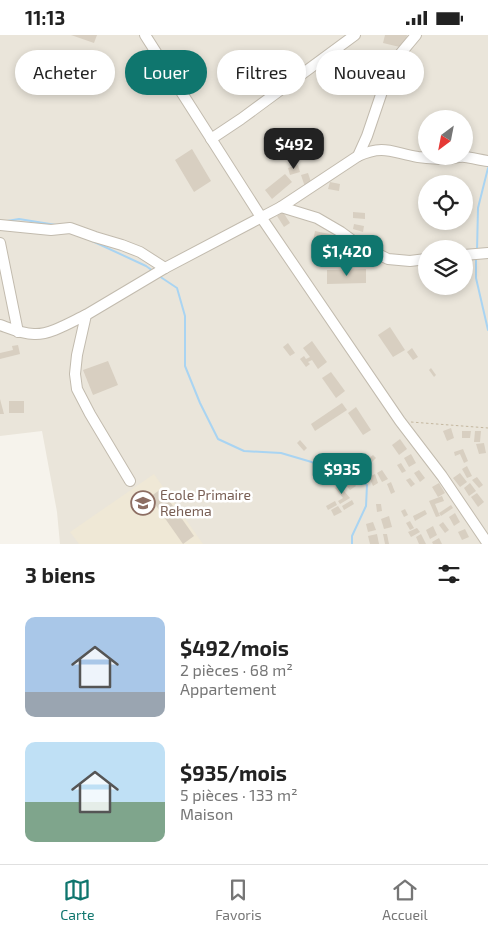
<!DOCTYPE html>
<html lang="fr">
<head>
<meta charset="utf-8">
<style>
	:root { --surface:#fff; --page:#f2f2f2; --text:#222; --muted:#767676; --line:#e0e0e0; --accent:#0f766e }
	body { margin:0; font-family:"Exo 2",sans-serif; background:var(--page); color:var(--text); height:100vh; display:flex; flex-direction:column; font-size:19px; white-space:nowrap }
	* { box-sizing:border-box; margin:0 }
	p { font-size:16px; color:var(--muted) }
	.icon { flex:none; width:28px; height:28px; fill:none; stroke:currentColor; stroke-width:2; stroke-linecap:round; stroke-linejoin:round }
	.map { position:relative; height:509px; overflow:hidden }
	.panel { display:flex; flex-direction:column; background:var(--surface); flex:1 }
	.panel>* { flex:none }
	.banner { position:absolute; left:15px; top:15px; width:459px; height:45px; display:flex; gap:10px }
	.needle { width:32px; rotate:212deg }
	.fabs { position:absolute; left:418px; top:75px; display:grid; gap:10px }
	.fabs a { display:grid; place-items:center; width:55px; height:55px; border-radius:50%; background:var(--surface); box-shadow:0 2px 8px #0003; font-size:25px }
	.price { position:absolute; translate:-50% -42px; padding:0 11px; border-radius:10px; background:var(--accent); color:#fff; font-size:16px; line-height:32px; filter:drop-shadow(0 1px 2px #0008) }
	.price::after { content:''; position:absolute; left:50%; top:30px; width:15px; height:11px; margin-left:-8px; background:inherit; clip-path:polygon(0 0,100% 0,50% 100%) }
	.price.selected { background:#222; color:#fff }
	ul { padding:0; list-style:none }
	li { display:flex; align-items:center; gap:15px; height:125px; padding:0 25px }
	li span { display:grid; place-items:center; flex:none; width:140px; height:100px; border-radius:10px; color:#555 }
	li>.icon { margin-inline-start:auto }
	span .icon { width:60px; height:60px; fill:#fffc; stroke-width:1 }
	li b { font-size:21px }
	h2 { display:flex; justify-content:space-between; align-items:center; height:60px; padding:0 25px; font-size:21px }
	.chip { padding:0 18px; border-radius:22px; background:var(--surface); box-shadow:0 2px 8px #0003; font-size:18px; line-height:45px }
	.chip.selected { background:var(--accent); color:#fff }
	.status { display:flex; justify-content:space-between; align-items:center; height:35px; padding:0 25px; background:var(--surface); direction:ltr }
	.status svg { height:14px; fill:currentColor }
	.tabs { display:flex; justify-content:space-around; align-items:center; height:70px; border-top:1px solid var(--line); background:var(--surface); font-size:14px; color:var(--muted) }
	.tabs a { display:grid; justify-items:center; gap:2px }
	.tabs .selected { color:var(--accent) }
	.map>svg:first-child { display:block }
</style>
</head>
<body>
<div class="status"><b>11:13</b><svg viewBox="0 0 49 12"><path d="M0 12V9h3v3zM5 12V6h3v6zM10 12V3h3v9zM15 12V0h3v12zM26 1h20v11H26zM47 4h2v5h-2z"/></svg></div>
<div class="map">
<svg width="488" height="509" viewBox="0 0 488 509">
	<rect width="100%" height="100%" fill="#f6f3ec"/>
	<path fill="#eae5da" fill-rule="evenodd" d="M 0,0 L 488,0 L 488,509 L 60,509 L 57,477 L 42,396 L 0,401 ZM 426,84 L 464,84 L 464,121 L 426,121 ZM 426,149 L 464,149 L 464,186 L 426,186 ZM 426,214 L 464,214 L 464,251 L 426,251 Z"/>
	<polygon fill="#efe8d6" points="154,439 203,509 79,509 70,497"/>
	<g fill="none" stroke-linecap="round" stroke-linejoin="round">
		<g stroke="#a9d4f2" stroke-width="2">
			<polyline points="7,186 19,184 56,190"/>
			<polyline points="90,205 146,231 153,236"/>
			<polyline points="477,216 478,173 488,133"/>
			<polyline points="476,224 476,243 488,295"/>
			<polyline points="159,241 177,253 185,281 185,331 200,368 218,404 244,416 281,418 315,428 330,441 352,441 367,450 366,471 352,501 352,509"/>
		</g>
	</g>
	<g fill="#d8cfc1">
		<polygon points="71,0 97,0 94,8"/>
		<polygon points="385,0 407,0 404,13 383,8"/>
		<polygon points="46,18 61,26 58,32 43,25"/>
		<polygon points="192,114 211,146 194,157 175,125"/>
		<polygon points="298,130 300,137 290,140 288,133"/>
		<polygon points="308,138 312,150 305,152 301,140"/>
		<polygon points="285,139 292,147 272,164 265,155"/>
		<polygon points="330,147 340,149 339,156 328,154"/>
		<polygon points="283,177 290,188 284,192 277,181"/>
		<polygon points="353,177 365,178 365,184 353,183"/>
		<polygon points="354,189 364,191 363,197 353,194"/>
		<polygon points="315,196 334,200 332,210 313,206"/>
		<polygon points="378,223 378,229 370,229 370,224"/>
		<polygon points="366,234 366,248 327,249 327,235"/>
		<polygon points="390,292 405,315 393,322 378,300"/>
		<polygon points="312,306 327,327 318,334 312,325 308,327 310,329 306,332 300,324 304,321 306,324 310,322 303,313"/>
		<polygon points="288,308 295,318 290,321 283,312"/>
		<polygon points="18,310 20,319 0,324 0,318 13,315 12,311"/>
		<polygon points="412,313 418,322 413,325 407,317"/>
		<polygon points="108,326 118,350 93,360 83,335"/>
		<polygon points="431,333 436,340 434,342 429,335"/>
		<polygon points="331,337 345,356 336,363 322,343"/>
		<polygon points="0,364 4,379 0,379"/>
		<rect x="9" y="366" width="15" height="12"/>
		<polygon points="342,368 347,375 315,396 311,389"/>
		<polygon points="356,372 371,395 363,400 348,378"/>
		<polygon points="451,393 454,403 447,406 443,396"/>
		<polygon points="462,396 471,396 470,403 462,403"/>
		<polygon points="475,396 481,396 480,407 474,407"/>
		<polygon points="400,404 407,414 399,420 392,410"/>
		<polygon points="300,405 307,413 304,416 297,408"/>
		<polygon points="484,408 486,418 479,419 476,409"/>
		<polygon points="463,414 468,426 464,428 460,419 455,421 454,417"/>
		<polygon points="411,419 416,428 409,432 404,423"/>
		<polygon points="373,420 376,423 371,428 368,424"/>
		<polygon points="363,428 368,435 361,440 357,433"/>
		<polygon points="401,428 406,436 402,438 397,430"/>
		<polygon points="467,431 472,441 467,443 462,434"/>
		<polygon points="382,435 388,444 382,447 377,438"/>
		<polygon points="419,435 425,443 420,447 414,438"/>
		<polygon points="460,438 467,447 460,452 453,443"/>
		<polygon points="375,439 378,448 373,451 369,442"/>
		<polygon points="477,442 483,450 479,453 472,445"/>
		<polygon points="410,443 415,449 411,452 406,445"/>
		<polygon points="351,444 356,451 350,455 344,448"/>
		<polygon points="391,447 395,457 391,459 387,449"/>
		<polygon points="439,448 445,458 438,462 432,452"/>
		<polygon points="470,448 476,456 469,461 464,453"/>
		<polygon points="339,450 350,463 340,469 338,466 343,463 335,453"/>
		<polygon points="161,454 194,501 183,509 150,462"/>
		<polygon points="477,458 484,467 478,472 471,462"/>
		<polygon points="442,461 444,466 435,469 440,481 436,482 429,466"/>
		<polygon points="352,465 354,469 344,475 342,471"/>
		<polygon points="335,466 337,470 328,475 326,471"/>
		<polygon points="376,469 381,469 382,476 377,477"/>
		<polygon points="451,470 453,473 441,481 439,478"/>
		<polygon points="338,471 342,477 334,481 331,475"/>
		<polygon points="405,474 408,480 404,482 401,476"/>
		<polygon points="425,475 427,479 415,486 413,481"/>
		<polygon points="455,478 460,487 454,491 449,482"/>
		<polygon points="389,481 392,492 384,494 381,484"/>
		<polygon points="410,486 414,493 410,495 406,488"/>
		<polygon points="373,487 376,495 368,497 366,489"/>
		<polygon points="443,487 449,495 445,498 439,490"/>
		<polygon points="433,491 437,500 430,504 426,495"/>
		<polygon points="417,493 420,497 411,502 408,497"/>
		<polygon points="465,494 469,502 462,505 458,497"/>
		<polygon points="377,499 379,509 370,509 368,501"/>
		<polygon points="383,499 387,499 389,509 385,509"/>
		<polygon points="421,499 426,509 419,509 416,502"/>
		<polygon points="439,503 442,509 433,509 432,507"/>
	</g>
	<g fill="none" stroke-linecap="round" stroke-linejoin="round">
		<g stroke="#c2bbae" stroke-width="12">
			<g id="minor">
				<polyline points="145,0 261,182 400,386 442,441 488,509"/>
				<polyline points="211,104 241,84 355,0"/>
				<path d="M 358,121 C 384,109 393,118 418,122 C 427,123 437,124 446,124 C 452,124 459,121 465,122 C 473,123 480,125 488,126"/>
				<polyline points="281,172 317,183 341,197 356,208 388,224 410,226 426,224"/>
				<polyline points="0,190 51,195 70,193 95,202 122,210 140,217 165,233"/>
				<polyline points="0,208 18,297"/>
				<polyline points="464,220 488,218"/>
				<path d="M 0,290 C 11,294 22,299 34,299 C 50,300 71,287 86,280"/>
				<polyline points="130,446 90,379 77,354 75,339 77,320 86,280 165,233 281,172 358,121 367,101 388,39 396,24 416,0"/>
			</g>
		</g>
		<polyline stroke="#c4b79f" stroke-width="1" stroke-dasharray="2.5 2.5" stroke-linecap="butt" points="411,387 488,393"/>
		<use href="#minor" stroke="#fff" stroke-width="10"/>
	</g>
	<defs>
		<g id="school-ring" transform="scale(1.25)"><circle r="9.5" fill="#fff" stroke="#8d6e63" stroke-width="1.5"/><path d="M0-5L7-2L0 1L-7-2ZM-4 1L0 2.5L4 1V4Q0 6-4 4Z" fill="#8d6e63"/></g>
	</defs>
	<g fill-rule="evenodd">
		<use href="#school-ring" x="143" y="468"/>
	</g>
	<g text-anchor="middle" stroke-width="5" stroke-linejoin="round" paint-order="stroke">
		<g font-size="14" fill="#785e54" stroke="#fff" text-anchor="start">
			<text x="160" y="465">Ecole Primaire<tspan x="160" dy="16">Rehema</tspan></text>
		</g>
	</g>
</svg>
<div class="fabs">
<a><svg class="needle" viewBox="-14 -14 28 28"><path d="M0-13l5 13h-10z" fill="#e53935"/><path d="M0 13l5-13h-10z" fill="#767676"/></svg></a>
<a><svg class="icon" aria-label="locate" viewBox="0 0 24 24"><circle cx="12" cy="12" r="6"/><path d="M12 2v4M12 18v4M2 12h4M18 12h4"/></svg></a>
<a><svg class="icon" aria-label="layers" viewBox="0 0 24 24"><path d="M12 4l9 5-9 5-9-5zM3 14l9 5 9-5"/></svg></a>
</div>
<b class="price selected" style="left:294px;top:135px">$492</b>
<b class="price" style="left:347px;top:242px">$1,420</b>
<b class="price" style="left:342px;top:460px">$935</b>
<div class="banner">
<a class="chip">Acheter</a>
<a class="chip selected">Louer</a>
<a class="chip">Filtres</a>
<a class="chip">Nouveau</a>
</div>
</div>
<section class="panel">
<h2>3 biens<svg class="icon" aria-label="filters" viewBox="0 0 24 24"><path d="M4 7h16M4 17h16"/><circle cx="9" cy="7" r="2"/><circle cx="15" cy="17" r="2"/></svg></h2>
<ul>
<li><span style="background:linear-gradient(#a9c7e8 75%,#9aa5b1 0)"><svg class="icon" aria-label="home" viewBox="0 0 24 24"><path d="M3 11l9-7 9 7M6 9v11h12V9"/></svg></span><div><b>$492/mois</b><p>2 pièces · 68 m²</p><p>Appartement</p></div></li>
<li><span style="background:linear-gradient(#bfe0f5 60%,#7fa58c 0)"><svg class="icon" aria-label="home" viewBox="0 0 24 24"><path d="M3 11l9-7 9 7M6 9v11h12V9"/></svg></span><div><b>$935/mois</b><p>5 pièces · 133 m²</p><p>Maison</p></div></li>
</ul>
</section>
<nav class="tabs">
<a class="selected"><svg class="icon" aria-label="map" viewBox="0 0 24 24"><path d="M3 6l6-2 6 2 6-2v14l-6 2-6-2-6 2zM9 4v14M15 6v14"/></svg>Carte</a>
<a><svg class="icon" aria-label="saved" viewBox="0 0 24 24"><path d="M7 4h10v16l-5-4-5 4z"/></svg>Favoris</a>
<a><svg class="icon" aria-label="home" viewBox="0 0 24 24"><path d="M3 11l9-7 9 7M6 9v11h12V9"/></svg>Accueil</a>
</nav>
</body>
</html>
